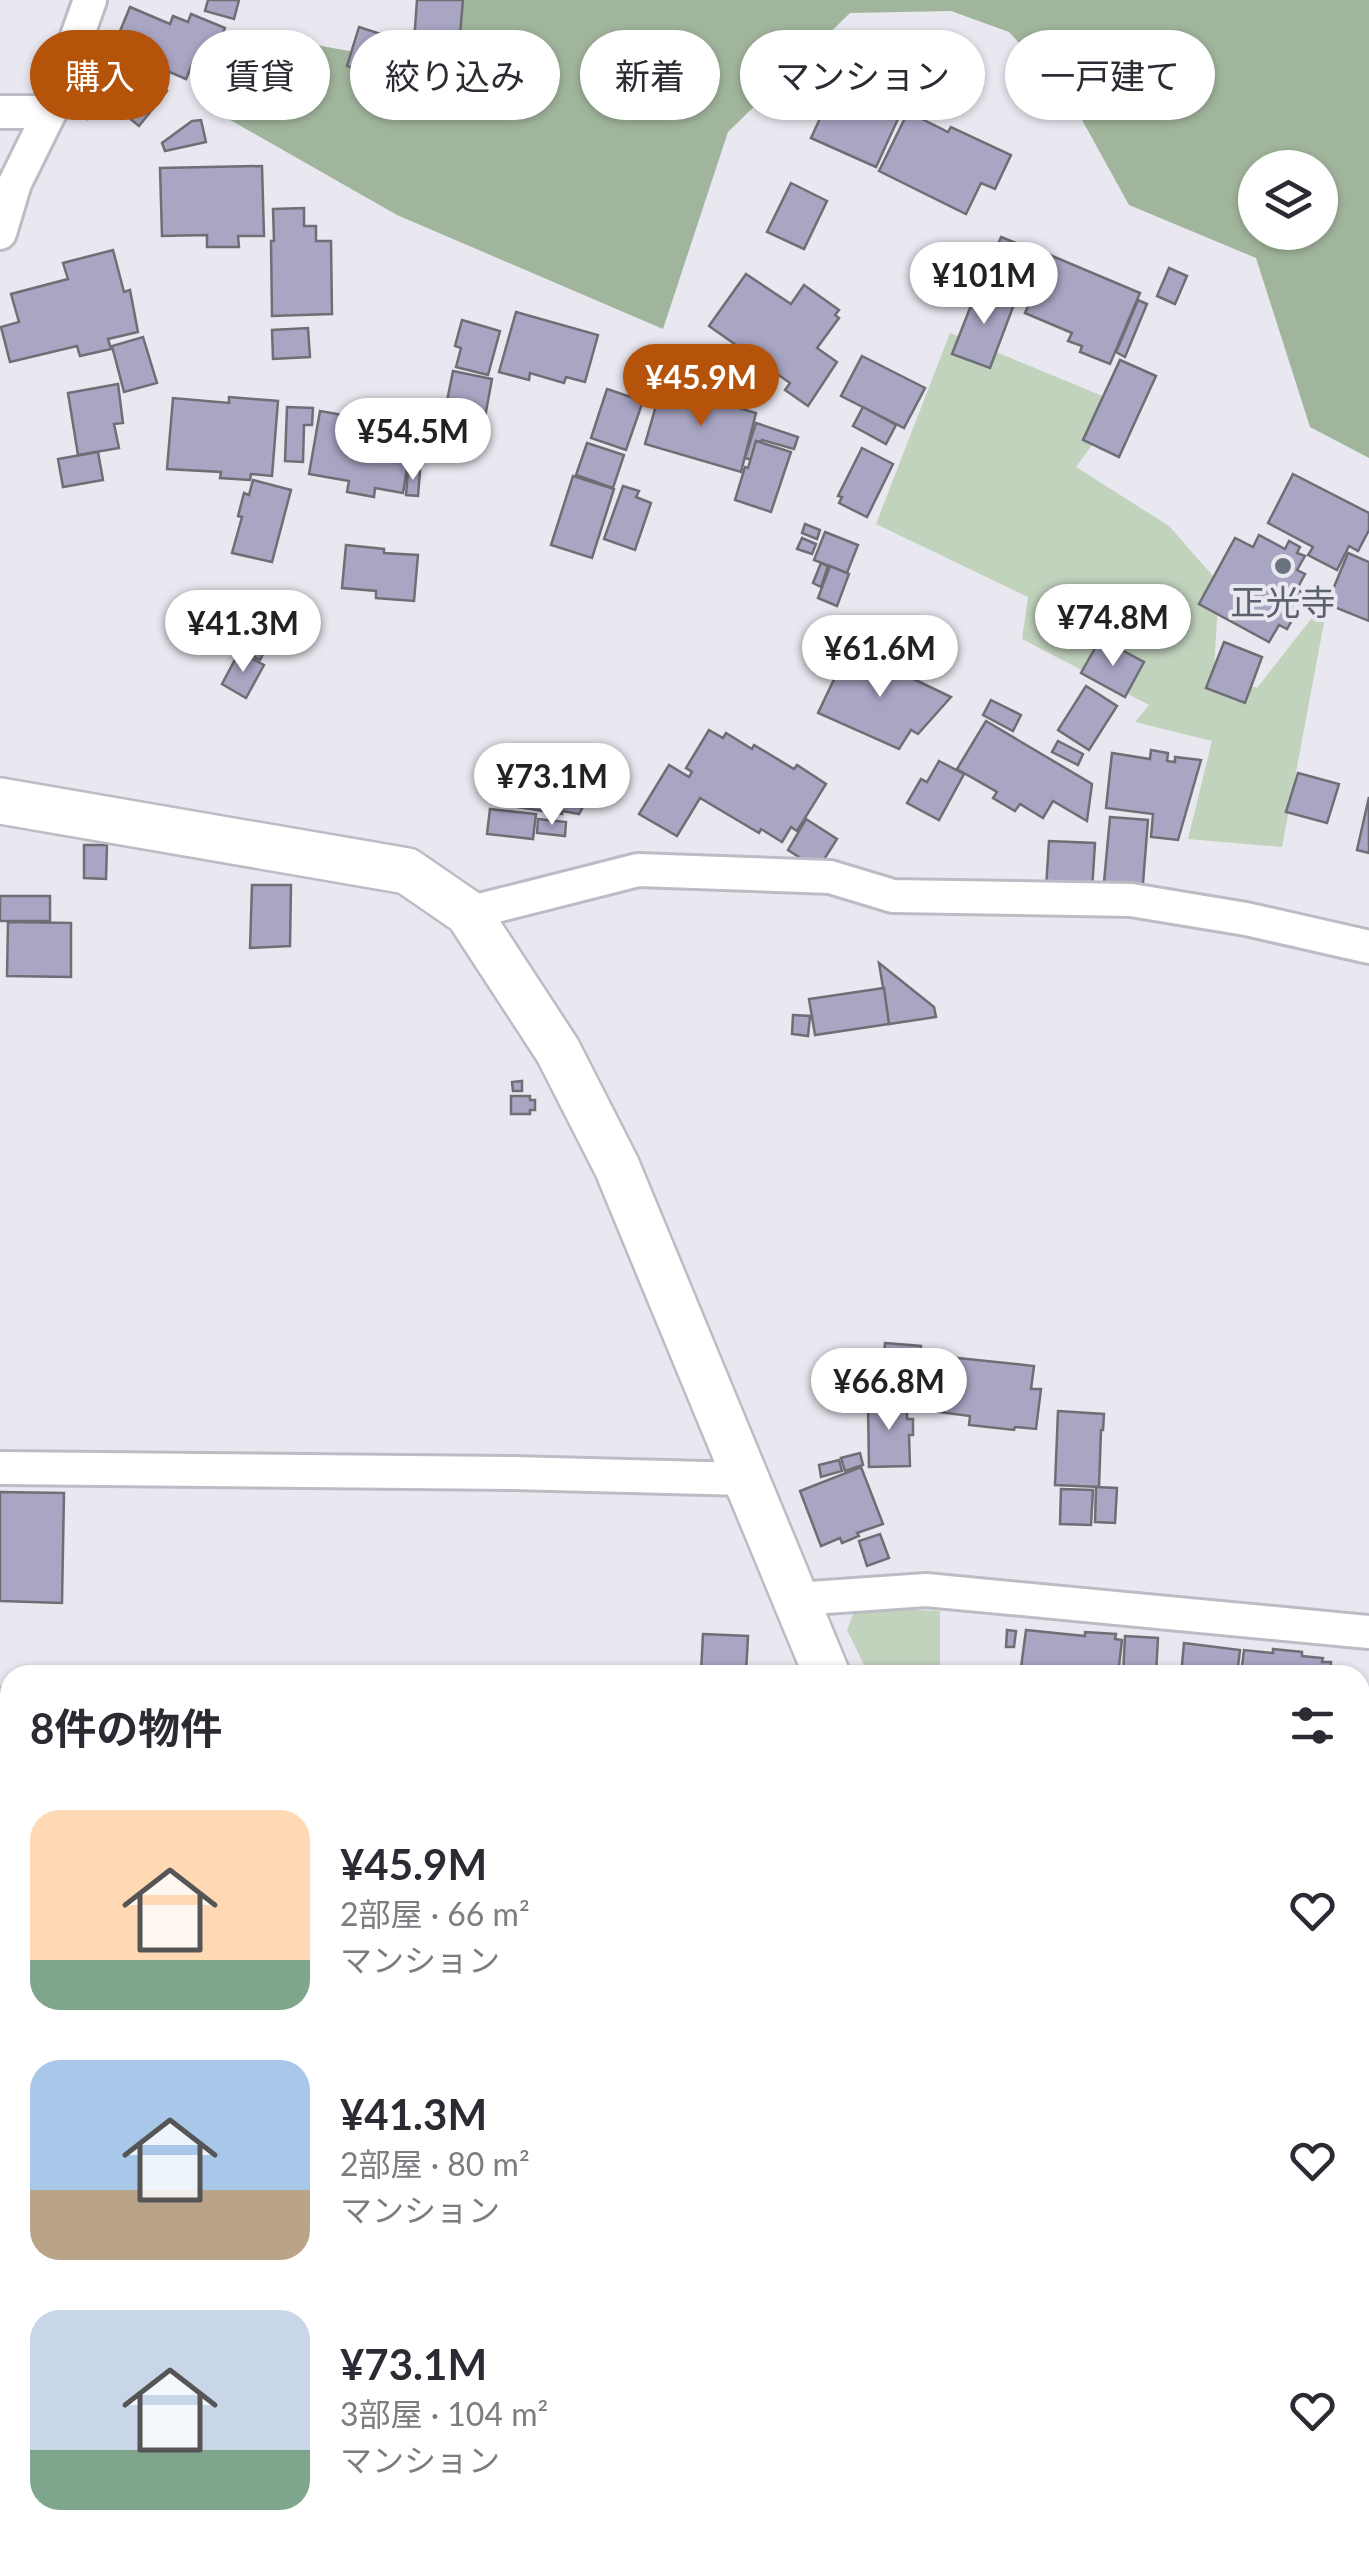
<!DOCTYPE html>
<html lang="ja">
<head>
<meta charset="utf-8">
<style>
	:root { --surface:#fff; --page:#f2f2f3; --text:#2b2b33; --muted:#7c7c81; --accent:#b45309 }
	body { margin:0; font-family:Lato,"Noto Sans JP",sans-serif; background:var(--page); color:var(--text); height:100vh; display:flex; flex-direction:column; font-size:38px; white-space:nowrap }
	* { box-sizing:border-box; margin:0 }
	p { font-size:32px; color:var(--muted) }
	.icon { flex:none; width:55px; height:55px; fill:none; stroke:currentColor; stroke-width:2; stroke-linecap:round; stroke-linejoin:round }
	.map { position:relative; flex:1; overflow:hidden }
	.sheet { position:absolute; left:0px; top:1665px; width:1370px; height:890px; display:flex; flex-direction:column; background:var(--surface); border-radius:30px 30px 0 0; box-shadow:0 2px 8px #0004 }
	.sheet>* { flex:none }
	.hud { position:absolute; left:30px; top:30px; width:1310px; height:90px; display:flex; gap:20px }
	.controls { position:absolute; left:1238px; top:150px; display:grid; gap:20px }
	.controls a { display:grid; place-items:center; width:100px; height:100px; border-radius:50%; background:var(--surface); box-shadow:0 2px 8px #0004; font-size:50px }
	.price { position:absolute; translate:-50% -85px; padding:0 22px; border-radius:35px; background:#fff; color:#222; font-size:32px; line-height:65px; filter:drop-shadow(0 2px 5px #0008) }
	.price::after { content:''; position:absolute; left:50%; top:60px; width:30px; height:22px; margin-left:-15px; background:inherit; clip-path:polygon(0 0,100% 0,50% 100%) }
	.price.on { background:var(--accent); color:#fff }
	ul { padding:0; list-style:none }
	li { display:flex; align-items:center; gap:30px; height:250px; padding:0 30px }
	li span { display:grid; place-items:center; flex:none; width:280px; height:200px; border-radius:30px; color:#555 }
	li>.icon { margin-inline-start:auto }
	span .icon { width:120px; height:120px; fill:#fffc; stroke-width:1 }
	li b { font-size:42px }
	h2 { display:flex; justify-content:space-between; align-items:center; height:120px; padding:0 30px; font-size:42px }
	.tag { padding:0 35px; border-radius:45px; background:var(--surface); box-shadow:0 2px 8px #0004; font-size:35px; line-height:90px }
	.tag.on { background:var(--accent); color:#fff }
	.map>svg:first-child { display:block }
</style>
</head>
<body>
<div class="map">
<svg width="1369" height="2555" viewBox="0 0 1369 2555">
	<rect width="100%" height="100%" fill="#e9e8f0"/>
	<g fill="#c1d2bd">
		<polygon points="950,333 1122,404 1076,467 1169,526 1219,583 1214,671 1257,688 1329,596 1282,847 1188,839 1212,741 1135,722 1149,705 1022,639 1028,597 876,524"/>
		<polygon points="856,1607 940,1611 940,1675 869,1675 847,1630"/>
		<polygon points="1360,1777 1369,1778 1369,2004 1360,2002"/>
		<polygon points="1360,2464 1369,2464 1369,2555 1223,2555 1219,2545 1360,2545"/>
	</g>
	<path fill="#a1b59c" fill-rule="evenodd" d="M 444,0 L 1369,0 L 1369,458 L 1310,427 L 1256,258 L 1129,205 L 1071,100 L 1009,32 L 951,11 L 850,13 L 728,132 L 663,329 L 397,215 L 225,117 L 289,40 L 426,65 ZM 1255,168 L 1320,168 L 1320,232 L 1255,232 Z"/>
	<g fill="#a8a6c3" stroke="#6e6e75" stroke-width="2.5">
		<polygon points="208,0 239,0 234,19 205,11"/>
		<polygon points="417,0 463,0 459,45 414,42"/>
		<polygon points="130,7 170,24 173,16 188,22 191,14 225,28 208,68 193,62 186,79 113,48"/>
		<polygon points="359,27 430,50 427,66 376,75 347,66"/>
		<polygon points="140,69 167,91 139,126 112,104"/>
		<polygon points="838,79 903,108 876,167 811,138"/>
		<polygon points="74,90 96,104 87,119 65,104"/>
		<polygon points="908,112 948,132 951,127 1011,155 995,189 981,183 966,214 879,171"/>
		<polygon points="201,120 206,142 165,151 162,143 192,121"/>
		<polygon points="262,166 264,236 238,236 239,247 207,247 207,235 162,236 160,168"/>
		<polygon points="791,183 827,201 804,249 767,232"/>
		<polygon points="304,208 304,226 316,226 316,241 331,241 332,314 272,316 271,241 274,241 273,209"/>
		<polygon points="1001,237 1041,253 1023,295 984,278"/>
		<polygon points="113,250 124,292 130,290 138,332 108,339 111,349 80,356 77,346 10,362 1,327 19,322 11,294 68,279 63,263"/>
		<polygon points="1050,255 1140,293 1110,364 1080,352 1082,346 1068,341 1072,333 1025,313"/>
		<polygon points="1169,268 1187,276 1175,304 1157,296"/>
		<polygon points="746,274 791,304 804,285 839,310 835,315 839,318 817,348 837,362 808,406 785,390 790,383 709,326"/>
		<polygon points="979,285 1016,299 990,368 952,354"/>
		<polygon points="1138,300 1147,304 1125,357 1116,352"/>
		<polygon points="516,312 598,335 585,382 566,377 564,383 530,373 529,380 499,372"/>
		<polygon points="462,320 500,331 488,375 456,367 461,348 455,346"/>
		<polygon points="308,328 310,357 273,359 272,330"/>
		<polygon points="143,337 157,383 124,392 112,346"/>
		<polygon points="862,356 925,388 904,428 841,396"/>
		<polygon points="1120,360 1156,376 1119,457 1083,440"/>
		<polygon points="453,371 492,379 483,428 443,421"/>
		<polygon points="118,384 123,423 114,424 119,448 78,455 68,393"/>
		<polygon points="662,385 756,413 741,472 645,444"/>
		<polygon points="607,389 643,401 626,450 591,438"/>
		<polygon points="229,397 278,401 272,476 251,474 250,480 220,478 221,472 167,469 173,398 229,403"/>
		<polygon points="287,407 313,408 312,425 304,425 303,462 285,461"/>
		<polygon points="863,407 896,425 886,444 853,426"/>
		<polygon points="320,411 421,429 414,470 407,469 403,493 375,488 374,497 347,492 349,481 309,474"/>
		<polygon points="756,423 798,437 794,449 762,440 761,442 756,441 751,460 745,458"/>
		<polygon points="756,441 791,452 771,512 735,500 745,467 748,468"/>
		<polygon points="587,443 624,455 613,488 576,475"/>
		<polygon points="862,448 893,464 867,517 839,503 842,497 838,496"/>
		<polygon points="98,452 103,480 63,487 58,459"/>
		<polygon points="408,470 420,471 418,496 406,495"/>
		<polygon points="1293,474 1369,513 1369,530 1358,551 1349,546 1337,570 1308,555 1313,547 1268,523"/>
		<polygon points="573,476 614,489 592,558 551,545"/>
		<polygon points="253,480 291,490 272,562 232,553 242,517 238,516 244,493 249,495"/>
		<polygon points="623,486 639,491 636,497 651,503 635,550 604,539"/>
		<polygon points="805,524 820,530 817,539 802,533"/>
		<polygon points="825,532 858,545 847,573 814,560"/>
		<polygon points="1259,535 1285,549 1289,541 1300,547 1297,553 1305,556 1297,570 1305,574 1297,589 1306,595 1287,629 1279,625 1269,642 1199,604 1235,538 1253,547"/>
		<polygon points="802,538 816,544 812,554 797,549"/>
		<polygon points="346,545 384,549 384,553 418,555 414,601 376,598 376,591 342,588"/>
		<polygon points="1348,553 1369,562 1369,621 1327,604"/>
		<polygon points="821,563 828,566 821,587 813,583"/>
		<polygon points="830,566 849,574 837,606 818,598"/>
		<polygon points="228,598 278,624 260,660 210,634"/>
		<polygon points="1224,642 1262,657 1245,703 1206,688"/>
		<polygon points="1098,643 1114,652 1116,647 1144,662 1125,697 1081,673"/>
		<polygon points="849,648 951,697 918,734 911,730 899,749 818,713"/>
		<polygon points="239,652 264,665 246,698 222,684"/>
		<polygon points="1086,686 1117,706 1089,750 1058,730"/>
		<polygon points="991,700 1021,715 1013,731 983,715"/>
		<polygon points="986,721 1092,784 1087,821 1053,801 1043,818 1020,804 1015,811 993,798 997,792 957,769"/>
		<polygon points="709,730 723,738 726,733 752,749 754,745 794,769 797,765 826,784 797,831 791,827 782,842 761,829 759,833 700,798 677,836 639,814 669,765 689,777 692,772 686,768"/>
		<polygon points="1058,741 1083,754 1078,765 1052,752"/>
		<polygon points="1151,750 1168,753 1167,761 1175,762 1175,757 1201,760 1178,840 1151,837 1153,814 1106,808 1112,753 1150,759"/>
		<polygon points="499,755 562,764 561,772 567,773 562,814 492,803"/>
		<polygon points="939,761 964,774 939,820 907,803 921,779 927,782"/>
		<polygon points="568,768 594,786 579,814 562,811"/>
		<polygon points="1298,773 1339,784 1327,823 1286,812"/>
		<polygon points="1369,797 1369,853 1357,850"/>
		<polygon points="490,809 536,814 533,839 487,834"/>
		<polygon points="1110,817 1148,820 1142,896 1103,893"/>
		<polygon points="538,819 566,822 565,836 537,833"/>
		<polygon points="806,819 837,839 818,869 788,850"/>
		<polygon points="1049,841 1095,843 1092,891 1046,888"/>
		<polygon points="84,845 107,845 106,879 84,878"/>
		<polygon points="252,885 291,885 290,946 250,948"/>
		<rect x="0" y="896" width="50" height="25"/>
		<polygon points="8,922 71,923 71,977 7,976"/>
		<polygon points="879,963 934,1007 936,1017 889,1024"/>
		<polygon points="884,988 889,1024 815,1035 809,999"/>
		<polygon points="793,1015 810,1016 808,1036 792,1034"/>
		<polygon points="522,1081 522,1091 513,1091 512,1082"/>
		<polygon points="511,1096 530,1096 530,1100 535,1100 535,1110 530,1110 530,1114 511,1114"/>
		<polygon points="885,1343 921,1346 918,1391 881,1389"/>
		<polygon points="929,1355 1034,1366 1031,1389 1041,1389 1036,1429 1015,1427 1014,1430 969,1425 970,1416 923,1410"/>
		<polygon points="871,1397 903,1397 903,1406 907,1406 907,1419 913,1419 913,1435 909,1435 910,1466 869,1467 868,1407 871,1407"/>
		<polygon points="1058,1411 1104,1414 1103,1430 1101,1430 1099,1487 1055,1485"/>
		<polygon points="860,1453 863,1465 845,1471 841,1458"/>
		<polygon points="839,1460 842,1471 821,1477 819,1465"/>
		<polygon points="861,1467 883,1524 857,1533 859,1536 842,1543 840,1538 821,1546 800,1491"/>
		<polygon points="1096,1487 1117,1488 1115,1523 1095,1522"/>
		<polygon points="1061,1489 1093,1490 1091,1525 1060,1524"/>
		<polygon points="0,1492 64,1493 62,1603 0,1601"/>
		<polygon points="880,1534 889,1558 867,1566 859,1541"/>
		<polygon points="1007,1630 1016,1631 1014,1647 1006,1647"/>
		<polygon points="1026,1630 1085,1636 1085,1632 1116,1634 1115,1639 1122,1640 1118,1675 1020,1675"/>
		<polygon points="703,1634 748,1636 746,1673 701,1672"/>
		<polygon points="1125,1636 1158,1638 1156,1675 1123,1675"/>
		<polygon points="1184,1643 1240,1650 1237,1675 1181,1675"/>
		<polygon points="1273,1649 1302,1652 1302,1656 1323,1658 1322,1662 1331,1662 1330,1675 1241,1675 1244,1650 1273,1653"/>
		<polygon points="2,1687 10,1687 10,1800 0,1799"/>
		<polygon points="1360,2020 1365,2020 1365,2023 1369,2024 1369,2101 1360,2100"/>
	</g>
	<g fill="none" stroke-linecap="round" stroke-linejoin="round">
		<g stroke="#bcbcc4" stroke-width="38">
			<g id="street">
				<polyline points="0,112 50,112"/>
				<polyline points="0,233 15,183 50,112 90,0"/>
				<polyline points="468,913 638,870 830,877 893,896 1131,900 1246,919 1369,947"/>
				<polyline points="0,1468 512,1473 745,1479"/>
				<polyline points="797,1599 926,1590 1369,1632"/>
				<polyline points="1360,2321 1369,2319"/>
				<polyline points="0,2526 10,2527"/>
				<polyline points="543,2545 773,2555"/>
			</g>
		</g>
		<g stroke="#bcbcc4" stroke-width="50">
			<g id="secondary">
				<polyline points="0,801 407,871 468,913 558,1051 617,1167 827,1675"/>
				<polyline points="1184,2545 1188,2555"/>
			</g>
		</g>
		<use href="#street" stroke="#fff" stroke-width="32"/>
		<use href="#secondary" stroke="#fff" stroke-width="45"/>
	</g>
	<circle fill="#6b7280" stroke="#e9e8f0" stroke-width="4" cx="1283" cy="566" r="10"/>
	<g text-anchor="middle" stroke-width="8" stroke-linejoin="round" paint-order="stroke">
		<g font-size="35" fill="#5b616d" stroke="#e9e8f0">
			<text x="1283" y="615">正光寺</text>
		</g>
	</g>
</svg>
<div class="controls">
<a><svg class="icon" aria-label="layers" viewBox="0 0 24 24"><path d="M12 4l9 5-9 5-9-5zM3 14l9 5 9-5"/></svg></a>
</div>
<b class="price" style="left:984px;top:327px">¥101M</b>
<b class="price on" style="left:701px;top:429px">¥45.9M</b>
<b class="price" style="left:413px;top:483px">¥54.5M</b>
<b class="price" style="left:1113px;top:669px">¥74.8M</b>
<b class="price" style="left:243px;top:675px">¥41.3M</b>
<b class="price" style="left:880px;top:700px">¥61.6M</b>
<b class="price" style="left:552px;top:828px">¥73.1M</b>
<b class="price" style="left:889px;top:1433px">¥66.8M</b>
<div class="hud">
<a class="tag on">購入</a>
<a class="tag">賃貸</a>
<a class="tag">絞り込み</a>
<a class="tag">新着</a>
<a class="tag">マンション</a>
<a class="tag">一戸建て</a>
</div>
<section class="sheet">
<h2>8件の物件<svg class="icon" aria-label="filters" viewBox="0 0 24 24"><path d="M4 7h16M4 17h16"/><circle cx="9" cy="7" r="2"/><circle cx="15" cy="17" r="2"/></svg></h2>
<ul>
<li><span style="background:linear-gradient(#ffd9b3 75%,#7fa58c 0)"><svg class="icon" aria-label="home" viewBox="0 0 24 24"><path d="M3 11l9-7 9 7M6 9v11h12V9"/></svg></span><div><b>¥45.9M</b><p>2部屋 · 66 m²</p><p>マンション</p></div><svg class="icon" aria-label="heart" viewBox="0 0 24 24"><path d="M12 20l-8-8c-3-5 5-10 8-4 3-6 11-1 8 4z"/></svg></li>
<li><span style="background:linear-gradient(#a9c7e8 65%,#b9a48a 0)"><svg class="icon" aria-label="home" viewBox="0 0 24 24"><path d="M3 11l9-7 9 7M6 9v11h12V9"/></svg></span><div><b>¥41.3M</b><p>2部屋 · 80 m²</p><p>マンション</p></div><svg class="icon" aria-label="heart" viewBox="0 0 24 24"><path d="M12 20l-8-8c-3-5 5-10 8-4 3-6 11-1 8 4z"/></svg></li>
<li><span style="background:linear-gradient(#c9d6e8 70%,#7fa58c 0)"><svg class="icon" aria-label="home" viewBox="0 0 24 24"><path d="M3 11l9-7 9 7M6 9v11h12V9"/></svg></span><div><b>¥73.1M</b><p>3部屋 · 104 m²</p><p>マンション</p></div><svg class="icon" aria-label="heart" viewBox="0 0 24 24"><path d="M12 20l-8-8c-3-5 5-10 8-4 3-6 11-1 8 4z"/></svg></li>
</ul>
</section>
</div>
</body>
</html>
